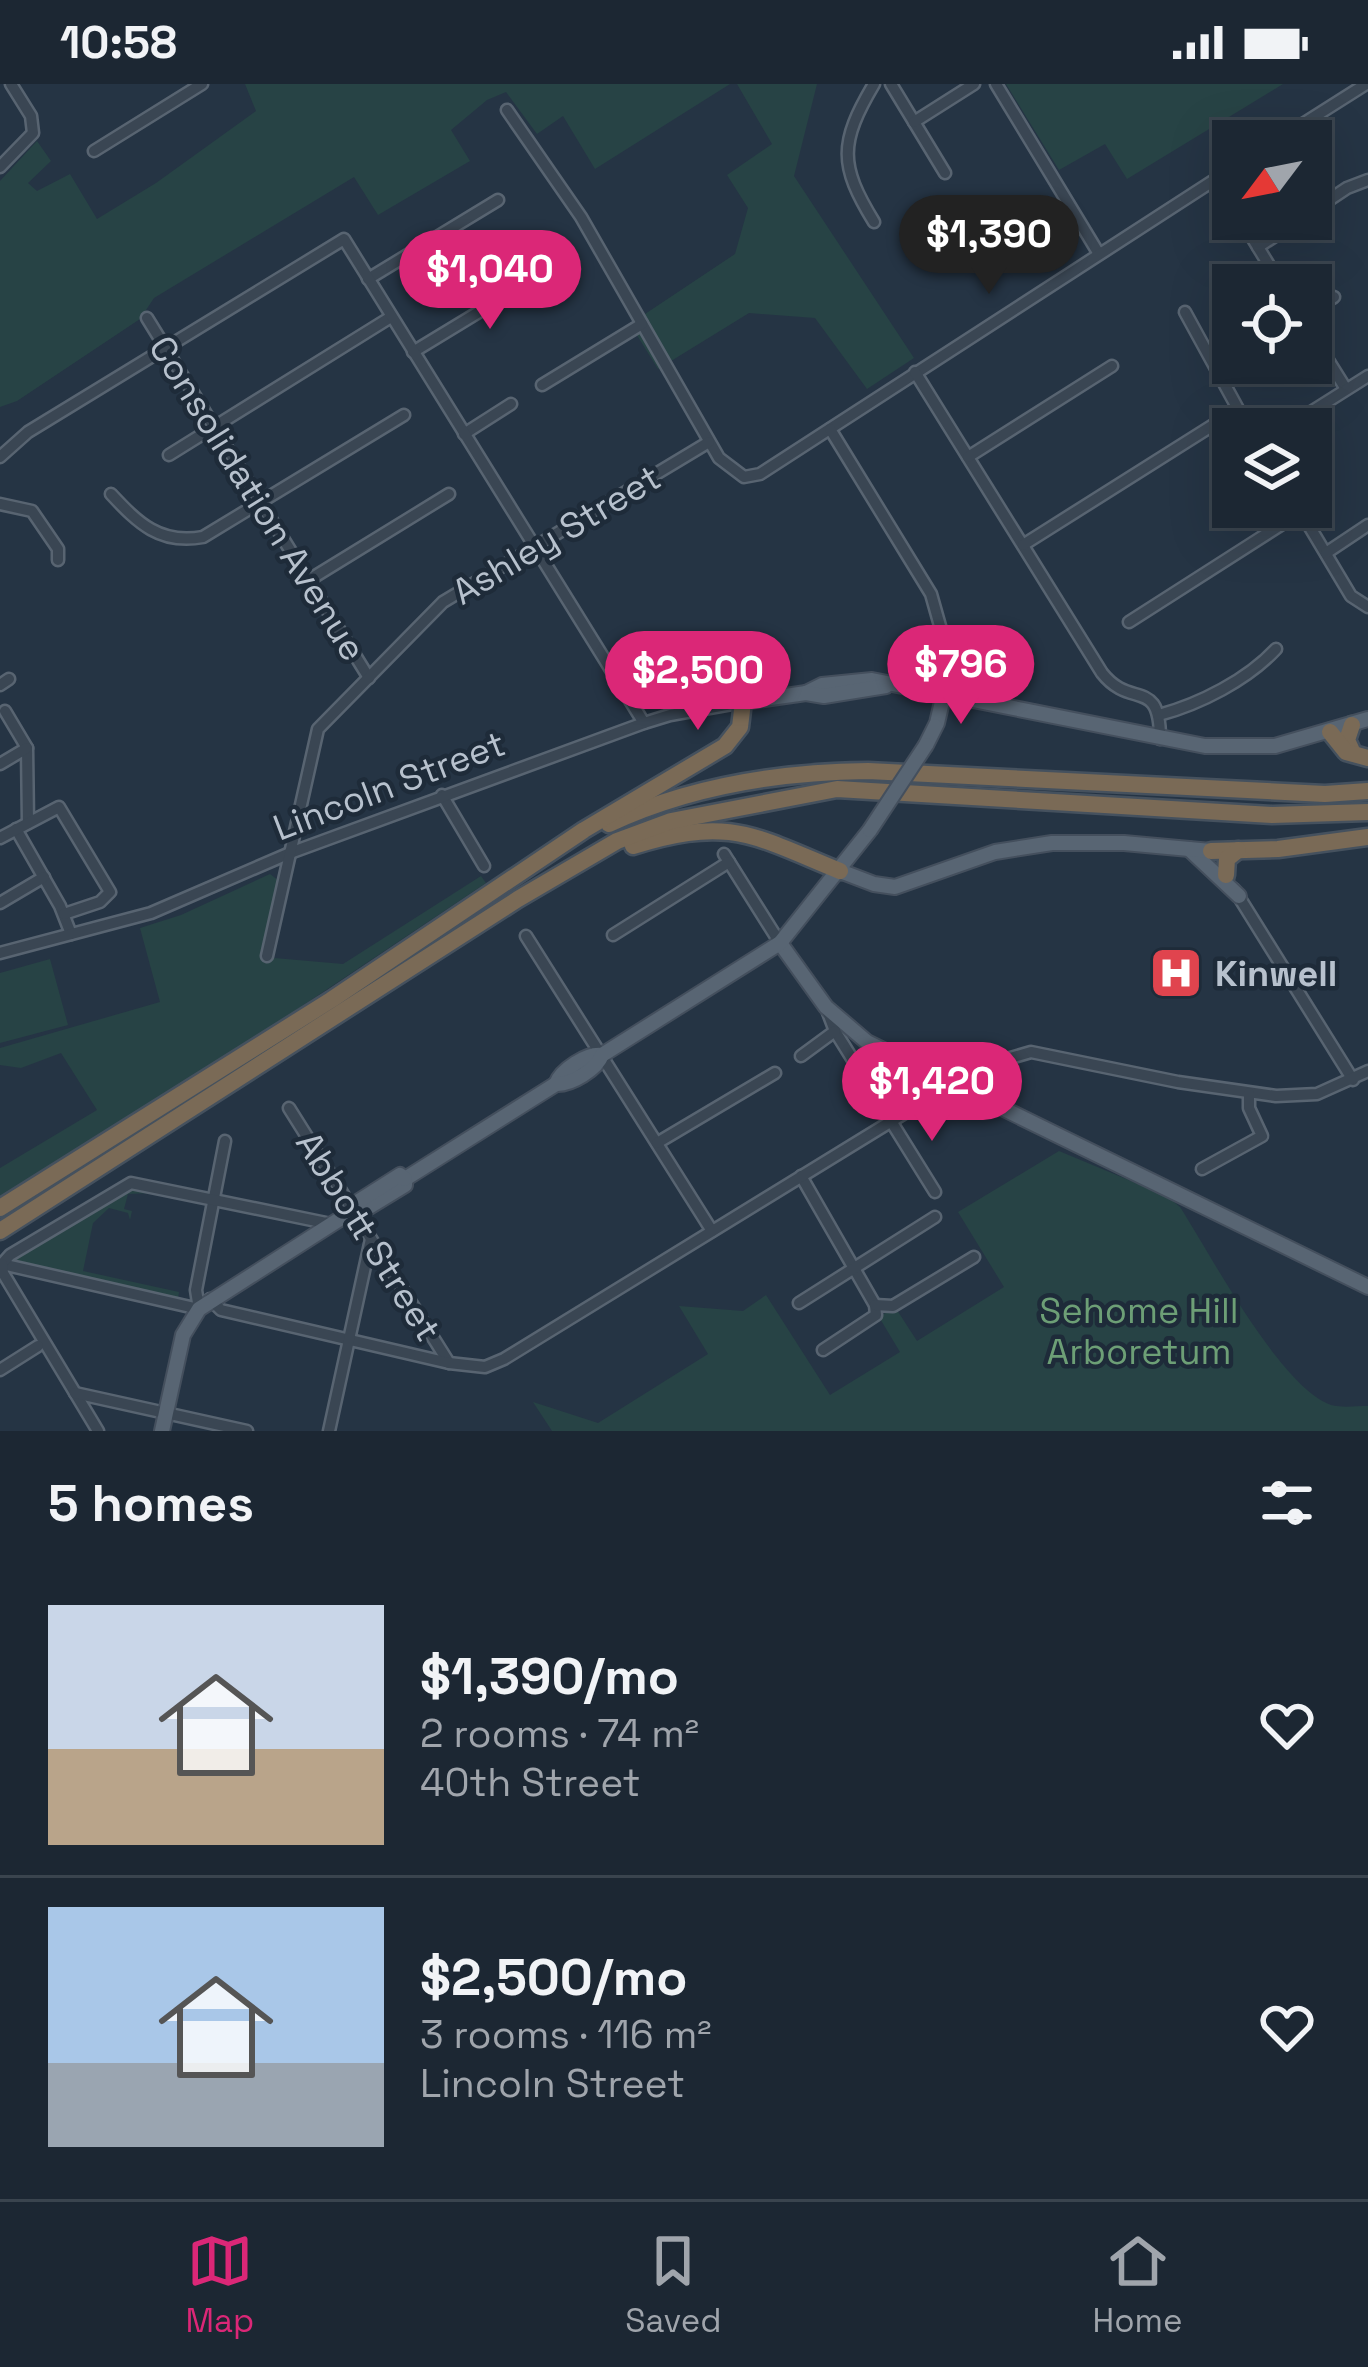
<!DOCTYPE html>
<html lang="en">
<head>
<meta charset="utf-8">
<style>
	:root { --surface:#1c2733; --page:#29333f; --text:#f1f3f6; --muted:#a0a5ac; --line:#3a444e; --accent:#db2777 }
	body { margin:0; font-family:"Space Grotesk",sans-serif; background:var(--page); color:var(--text); height:100vh; display:flex; flex-direction:column; font-size:45px; white-space:nowrap }
	* { box-sizing:border-box; margin:0 }
	p { font-size:39px; color:var(--muted) }
	.icon { flex:none; width:66px; height:66px; fill:none; stroke:currentColor; stroke-width:2; stroke-linecap:round; stroke-linejoin:round }
	.map { position:relative; height:1347px; overflow:hidden }
	.side { display:flex; flex-direction:column; background:var(--surface); flex:1 }
	.side>* { flex:none }
	.needle { width:78px; rotate:238deg }
	.controls { position:absolute; left:1212px; top:36px; display:grid; gap:24px }
	.controls a { display:grid; place-items:center; width:120px; height:120px; border-radius:0px; background:var(--surface); box-shadow:0 12px 48px #0002,0 0 0 3px var(--line); font-size:60px }
	.price { position:absolute; translate:-50% -102px; padding:0 27px; border-radius:42px; background:var(--accent); color:#fff; font-size:39px; line-height:78px; filter:drop-shadow(0 3px 6px #0008) }
	.price::after { content:''; position:absolute; left:50%; top:72px; width:36px; height:27px; margin-left:-18px; background:inherit; clip-path:polygon(0 0,100% 0,50% 100%) }
	.price.current { background:#222; color:#fff }
	ul { padding:0; list-style:none }
	li { display:flex; align-items:center; gap:36px; height:300px; padding:0 48px }
	li+li { border-top:3px solid var(--line) }
	li span { display:grid; place-items:center; flex:none; width:336px; height:240px; border-radius:0px; color:#555 }
	li>.icon { margin-inline-start:auto }
	span .icon { width:144px; height:144px; fill:#fffc; stroke-width:1 }
	li b { font-size:51px }
	h2 { display:flex; justify-content:space-between; align-items:center; height:144px; padding:0 48px; font-size:51px }
	.status { display:flex; justify-content:space-between; align-items:center; height:84px; padding:0 60px; background:var(--surface); direction:ltr }
	.status svg { height:33px; fill:currentColor }
	.menu { display:flex; justify-content:space-around; align-items:center; height:168px; border-top:3px solid var(--line); background:var(--surface); font-size:33px; color:var(--muted) }
	.menu a { display:grid; justify-items:center; gap:6px }
	.menu .current { color:var(--accent) }
	.map>svg:first-child { display:block }
</style>
</head>
<body>
<div class="status"><b>10:58</b><svg viewBox="0 0 49 12"><path d="M0 12V9h3v3zM5 12V6h3v6zM10 12V3h3v9zM15 12V0h3v12zM26 1h20v11H26zM47 4h2v5h-2z"/></svg></div>
<div class="map">
<svg width="1368" height="1347" viewBox="0 0 1368 1347">
	<rect width="100%" height="100%" fill="#253444"/>
	<g fill="#274345">
		<polygon points="245,0 730,0 595,85 563,32 537,50 506,8 487,16 451,46 470,77 378,131 354,93 154,214 140,235 17,317 0,323 0,97 37,57 51,77 28,99 37,107 70,90 97,135 156,99 256,27"/>
		<polygon points="737,0 817,0 794,92 914,274 867,305 815,234 749,229 658,285 630,240 735,170 748,124 727,91 772,60"/>
		<polygon points="1006,0 1283,0 1127,95 1105,60 1059,86"/>
		<polygon points="270,790 279,797 263,873 343,880 481,792 486,799 151,1023 0,1113 0,1084 97,1026 61,969 21,984 0,981 0,964 160,918 140,844 181,831"/>
		<polygon points="50,875 68,941 0,959 0,889"/>
		<path d="M 1059,1067 L 1167,1112 L 1180,1123 C 1211,1171 1280,1303 1331,1321 C 1342,1324 1356,1322 1368,1322 L 1368,1347 L 552,1347 L 533,1318 L 598,1339 L 708,1270 L 679,1222 L 743,1227 L 766,1211 L 830,1311 L 900,1268 L 879,1233 L 895,1223 L 917,1257 L 1004,1203 L 958,1128 Z"/>
		<polygon points="139,1104 201,1118 153,1109 128,1110 124,1125 132,1127 130,1136 128,1129 109,1124 93,1139 83,1187 179,1208 178,1214 15,1176 125,1108"/>
	</g>
	<g fill="none" stroke-linecap="round" stroke-linejoin="round">
		<g stroke="#586471" stroke-width="15">
			<g id="minor">
				<path d="M 874,0 C 839,59 839,81 874,138"/>
				<polyline points="891,0 945,89"/>
				<polyline points="996,0 1099,170"/>
				<polyline points="507,26 581,133 719,374 744,393 760,390 1233,84"/>
				<polyline points="914,38 974,0"/>
				<polyline points="1276,57 1366,0"/>
				<polyline points="94,67 202,0"/>
				<polyline points="0,83 33,49 31,32 11,0"/>
				<polyline points="1216,95 1233,123"/>
				<polyline points="1311,128 1347,104 1368,96"/>
				<polyline points="1241,135 1281,201"/>
				<polyline points="1258,163 1301,135"/>
				<polyline points="368,195 498,116"/>
				<polyline points="1311,227 1334,213"/>
				<polyline points="1185,228 1249,345"/>
				<polyline points="147,234 369,594"/>
				<polyline points="1311,249 1346,305"/>
				<polyline points="413,268 543,189"/>
				<path d="M 915,288 L 1102,589 C 1131,626 1160,592 1160,655"/>
				<polyline points="542,301 642,240"/>
				<polyline points="830,345 931,510 944,556 944,609"/>
				<polyline points="1284,345 1368,292"/>
				<polyline points="464,350 511,320"/>
				<polyline points="169,371 391,233"/>
				<polyline points="0,373 28,348 344,155 644,639"/>
				<polyline points="968,373 1112,282"/>
				<path d="M 111,410 C 138,439 160,461 203,453 L 404,331"/>
				<polyline points="0,420 32,427 58,465 58,476"/>
				<polyline points="1299,425 1351,512 1368,523"/>
				<polyline points="1023,461 1237,326"/>
				<polyline points="1326,469 1368,441"/>
				<polyline points="309,496 449,410"/>
				<polyline points="1129,538 1301,428"/>
				<polyline points="0,601 9,595"/>
				<polyline points="5,627 27,664 28,739"/>
				<path d="M 1159,631 C 1200,620 1247,596 1276,565"/>
				<polyline points="0,680 27,664"/>
				<polyline points="442,711 484,782"/>
				<polyline points="16,745 60,822 71,850"/>
				<polyline points="0,754 59,723 110,808 100,818 64,830"/>
				<polyline points="724,770 780,859"/>
				<polyline points="1234,805 1353,996"/>
				<polyline points="0,819 44,793"/>
				<polyline points="613,851 729,778"/>
				<polyline points="526,852 712,1147"/>
				<polyline points="0,869 151,829 290,769 644,639 670,631 743,618"/>
				<polyline points="267,872 318,645 443,518 709,358"/>
				<polyline points="827,926 835,947 935,1108"/>
				<polyline points="801,972 835,947"/>
				<polyline points="972,1009 980,994 997,978 1031,968 1178,998 1276,1012 1317,1010 1368,987"/>
				<polyline points="289,1024 449,1279"/>
				<polyline points="657,1059 775,989"/>
				<polyline points="1202,1085 1262,1052 1249,1024 1249,1009"/>
				<polyline points="801,1092 875,1221 876,1231 823,1266"/>
				<polyline points="2,1180 199,1225 196,1206 225,1057"/>
				<polyline points="2,1180 10,1171 131,1099 331,1140"/>
				<polyline points="2,1180 3,1189 98,1347"/>
				<polyline points="210,1215 221,1226 449,1279 485,1283 504,1275 921,1019"/>
				<polyline points="799,1219 935,1133"/>
				<polyline points="875,1221 893,1222 974,1173"/>
				<polyline points="0,1286 38,1262"/>
				<polyline points="75,1309 247,1347"/>
				<polyline points="329,1347 371,1155"/>
			</g>
		</g>
		<g stroke="#444f5d" stroke-width="18">
			<g id="major">
				<polyline points="806,609 822,601 872,596 1205,662 1275,662 1368,635"/>
				<polyline points="743,618 806,609 824,612 886,602"/>
				<polyline points="926,661 937,639 944,609"/>
				<polyline points="1189,765 1239,812"/>
				<polyline points="840,787 874,800 895,803 995,768 1052,759 1124,759 1211,767"/>
				<polyline points="780,859 826,923 867,958 1368,1203"/>
				<path d="M 556,1000 C 561,986 587,969 602,971"/>
				<path d="M 405,1095 L 556,1000 C 571,1001 597,985 602,971 L 780,859 L 870,746"/>
				<polyline points="357,1124 364,1126 405,1101 405,1095"/>
				<polyline points="162,1347 183,1251 199,1225 357,1124 359,1117 400,1091 405,1095"/>
			</g>
		</g>
		<g stroke="#45515e" stroke-width="21">
			<g id="highway">
				<polyline points="1352,641 1347,656 1353,669"/>
				<polyline points="1330,648 1346,668 1368,674"/>
				<path d="M 609,740 C 690,702 779,688 868,687 L 1325,710 L 1368,707"/>
				<path d="M 633,762 C 730,732 752,751 840,787"/>
				<polyline points="1211,767 1278,765 1368,753"/>
				<polyline points="1226,791 1227,775 1238,766"/>
				<polyline points="0,1124 331,916 584,746 725,662 740,643 743,618"/>
				<polyline points="0,1147 518,815 617,757 671,737 837,705 1272,731 1368,728"/>
			</g>
		</g>
		<use href="#minor" stroke="#3a4653" stroke-width="10"/>
		<use href="#major" stroke="#586573" stroke-width="14"/>
		<use href="#highway" stroke="#7a6a56" stroke-width="16"/>
		<g stroke="#444f5d" stroke-width="18" stroke-linecap="butt">
			<polyline id="major-bridge" points="870,746 926,661"/>
		</g>
		<use href="#major-bridge" stroke="#586573" stroke-width="14"/>
	</g>
	<defs>
		<g id="hospital-square" transform="scale(2.7)"><rect x="-9" y="-9" width="18" height="18" rx="4" fill="#e0444e" stroke="#1e2b39"/><path d="M-5-5h3v3.5h4V-5h3V5h-3V1.5h-4V5h-3Z" fill="#fff"/></g>
	</defs>
	<g fill-rule="evenodd">
		<use href="#hospital-square" x="1176" y="889"/>
	</g>
	<g text-anchor="middle" stroke-width="9" stroke-linejoin="round" paint-order="stroke">
		<g font-size="36" fill="#b7c1cd" stroke="#1e2b39">
			<text transform="translate(258 414) rotate(58)" y="13">Consolidation Avenue</text>
			<text transform="translate(556 450) rotate(-31)" y="13">Ashley Street</text>
			<text transform="translate(389 701) rotate(-21)" y="13">Lincoln Street</text>
			<text transform="translate(369 1152) rotate(58)" y="13">Abbott Street</text>
		</g>
		<g font-size="36" font-weight="bold" fill="#b7c1cd" stroke="#1e2b39" text-anchor="start">
			<text x="1215" y="902">Kinwell</text>
		</g>
		<g font-size="36" fill="#6d9f76" stroke="#1e2b39">
			<text x="1139" y="1239">Sehome Hill<tspan x="1139" dy="41">Arboretum</tspan></text>
		</g>
	</g>
</svg>
<div class="controls">
<a><svg class="needle" viewBox="-14 -14 28 28"><path d="M0-13l5 13h-10z" fill="#e53935"/><path d="M0 13l5-13h-10z" fill="#a0a5ac"/></svg></a>
<a><svg class="icon" aria-label="locate" viewBox="0 0 24 24"><circle cx="12" cy="12" r="6"/><path d="M12 2v4M12 18v4M2 12h4M18 12h4"/></svg></a>
<a><svg class="icon" aria-label="layers" viewBox="0 0 24 24"><path d="M12 4l9 5-9 5-9-5zM3 14l9 5 9-5"/></svg></a>
</div>
<b class="price current" style="left:989px;top:213px">$1,390</b>
<b class="price" style="left:490px;top:248px">$1,040</b>
<b class="price" style="left:961px;top:643px">$796</b>
<b class="price" style="left:698px;top:649px">$2,500</b>
<b class="price" style="left:932px;top:1060px">$1,420</b>
</div>
<section class="side">
<h2>5 homes<svg class="icon" aria-label="filters" viewBox="0 0 24 24"><path d="M4 7h16M4 17h16"/><circle cx="9" cy="7" r="2"/><circle cx="15" cy="17" r="2"/></svg></h2>
<ul>
<li><span style="background:linear-gradient(#c9d6e8 60%,#b9a48a 0)"><svg class="icon" aria-label="home" viewBox="0 0 24 24"><path d="M3 11l9-7 9 7M6 9v11h12V9"/></svg></span><div><b>$1,390/mo</b><p>2 rooms · 74 m²</p><p>40th Street</p></div><svg class="icon" aria-label="heart" viewBox="0 0 24 24"><path d="M12 20l-8-8c-3-5 5-10 8-4 3-6 11-1 8 4z"/></svg></li>
<li><span style="background:linear-gradient(#a9c7e8 65%,#9aa5b1 0)"><svg class="icon" aria-label="home" viewBox="0 0 24 24"><path d="M3 11l9-7 9 7M6 9v11h12V9"/></svg></span><div><b>$2,500/mo</b><p>3 rooms · 116 m²</p><p>Lincoln Street</p></div><svg class="icon" aria-label="heart" viewBox="0 0 24 24"><path d="M12 20l-8-8c-3-5 5-10 8-4 3-6 11-1 8 4z"/></svg></li>
</ul>
</section>
<nav class="menu">
<a class="current"><svg class="icon" aria-label="map" viewBox="0 0 24 24"><path d="M3 6l6-2 6 2 6-2v14l-6 2-6-2-6 2zM9 4v14M15 6v14"/></svg>Map</a>
<a><svg class="icon" aria-label="saved" viewBox="0 0 24 24"><path d="M7 4h10v16l-5-4-5 4z"/></svg>Saved</a>
<a><svg class="icon" aria-label="home" viewBox="0 0 24 24"><path d="M3 11l9-7 9 7M6 9v11h12V9"/></svg>Home</a>
</nav>
</body>
</html>
